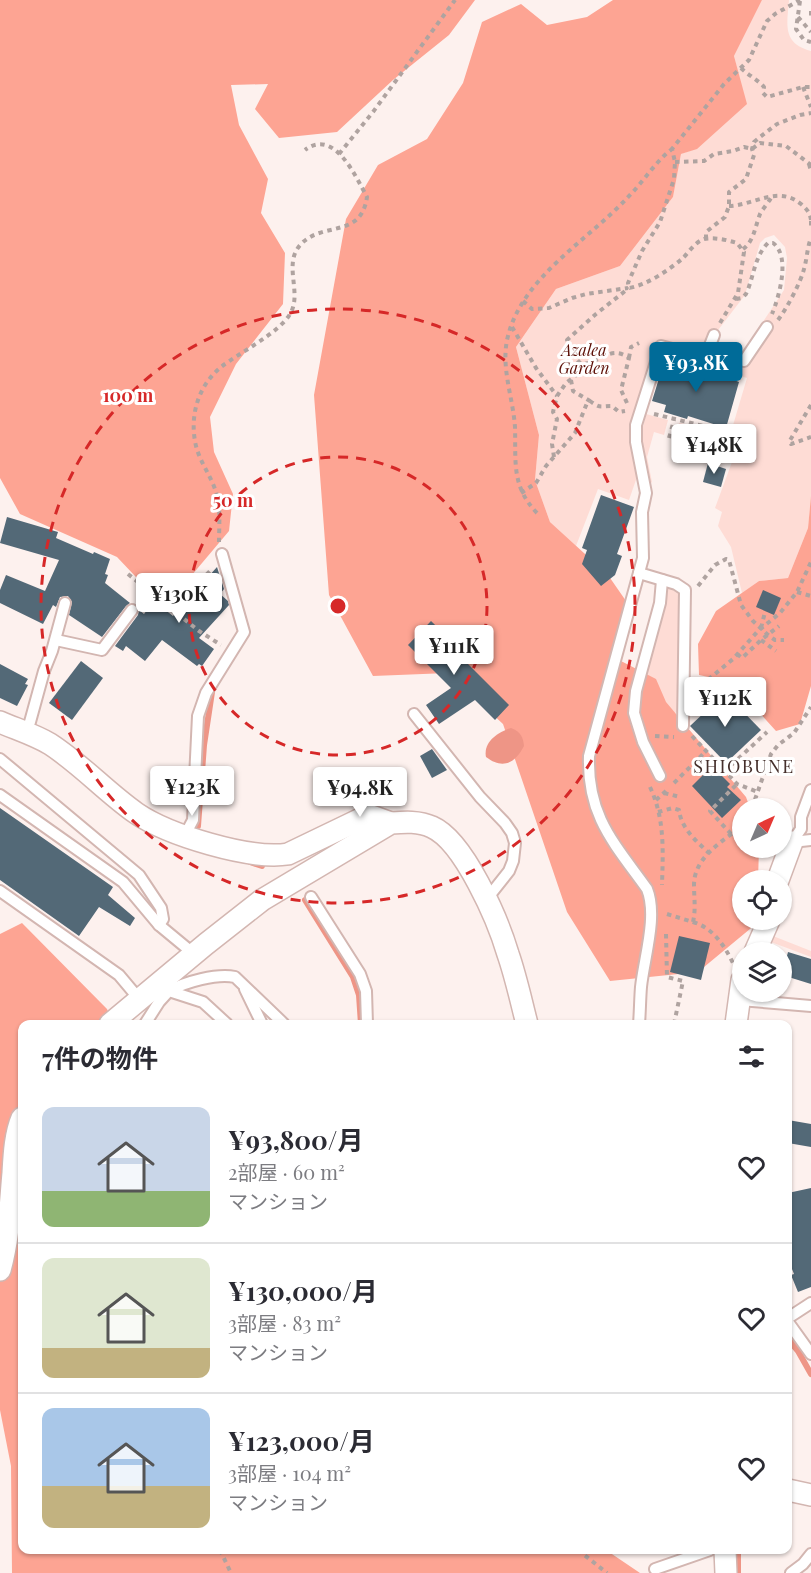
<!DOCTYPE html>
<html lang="ja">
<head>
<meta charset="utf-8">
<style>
	:root { --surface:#fff; --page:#f7f7f7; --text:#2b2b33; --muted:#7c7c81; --line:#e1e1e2; --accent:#006b98 }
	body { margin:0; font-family:"Playfair Display","Noto Sans JP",serif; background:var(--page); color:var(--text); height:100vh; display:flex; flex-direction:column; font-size:22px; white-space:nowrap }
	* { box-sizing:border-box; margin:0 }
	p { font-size:20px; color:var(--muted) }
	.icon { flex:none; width:33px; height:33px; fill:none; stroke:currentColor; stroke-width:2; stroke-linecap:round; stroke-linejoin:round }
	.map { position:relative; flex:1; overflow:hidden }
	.panel { position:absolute; left:18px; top:1020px; width:774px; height:534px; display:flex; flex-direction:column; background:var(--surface); border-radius:12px; box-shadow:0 2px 4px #0004 }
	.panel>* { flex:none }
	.needle { width:39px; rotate:44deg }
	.buttons { position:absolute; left:732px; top:798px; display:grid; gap:12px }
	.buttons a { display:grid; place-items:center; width:60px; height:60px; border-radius:50%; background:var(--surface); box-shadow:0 2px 4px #0004; font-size:30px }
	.price { position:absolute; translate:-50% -51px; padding:0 14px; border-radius:6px; background:#fff; color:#222; font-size:20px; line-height:39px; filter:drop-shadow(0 2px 3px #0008) }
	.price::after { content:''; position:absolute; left:50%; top:36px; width:18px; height:14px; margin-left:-9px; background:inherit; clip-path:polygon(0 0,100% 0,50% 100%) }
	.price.selected { background:var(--accent); color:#fff }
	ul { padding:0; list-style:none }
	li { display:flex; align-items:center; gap:18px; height:150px; padding:0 24px }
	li+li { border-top:2px solid var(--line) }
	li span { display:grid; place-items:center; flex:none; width:168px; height:120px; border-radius:12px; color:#555 }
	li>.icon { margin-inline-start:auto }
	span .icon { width:72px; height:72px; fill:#fffc; stroke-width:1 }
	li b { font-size:26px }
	h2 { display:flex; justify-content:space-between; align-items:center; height:72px; padding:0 24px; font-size:26px }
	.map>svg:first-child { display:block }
</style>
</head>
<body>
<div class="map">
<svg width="811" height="1573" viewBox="0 0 811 1573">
	<rect width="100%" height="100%" fill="#fdf1ee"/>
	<g fill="#fedcd5">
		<path d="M 762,0 L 789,0 C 787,25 782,43 811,51 L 811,496 L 808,528 L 788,578 L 759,581 L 742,593 L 731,547 L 718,526 L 722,512 L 715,508 L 732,462 L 723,459 L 747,378 L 740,376 L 742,365 L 748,367 L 757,354 L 747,346 L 784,290 L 787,258 L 785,247 L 774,235 L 765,238 L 760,243 L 745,295 L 702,351 L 663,341 L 653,349 L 632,422 L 638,474 L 629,500 L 598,489 L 576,546 L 550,522 L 535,480 L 539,435 L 516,347 L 556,289 L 620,266 L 673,197 L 681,154 L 697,148 L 746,104 L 734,56 Z"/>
		<polygon points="646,414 668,420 664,435 654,432 647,457 652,482 649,485 641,435"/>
		<polygon points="679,423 707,428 703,441 698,440 697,444 675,438"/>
		<polygon points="671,586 679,589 682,597 678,711 674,714 640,692 662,616 667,588"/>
		<polygon points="773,936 811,951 811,957 771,942"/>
	</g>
	<g fill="#fda493">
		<polygon points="0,0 475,0 449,35 393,80 337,132 279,138 255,109 268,84 231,85 239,125 268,179 261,213 285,253 283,304 236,364 210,417 214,452 233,494 229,531 181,588 152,594 117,557 20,514 0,478"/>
		<polygon points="613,0 762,0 734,56 747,104 697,149 681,154 673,197 620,266 556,289 516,347 539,435 535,480 550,522 608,575 626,601 619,660 656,679 666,702 746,797 750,808 742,808 742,848 759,848 758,880 742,880 742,920 756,920 756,924 698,972 610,981 567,912 503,724 448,673 373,676 329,595 314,395 346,219 378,165 427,139 463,83 482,22 521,4 547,25 587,17"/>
		<polygon points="811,496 811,686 800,724 776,731 732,682 699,675 698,644 716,611 759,581 788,578 808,528"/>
		<polygon points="22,923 107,1009 113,1024 22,1024 22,1550 606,1550 640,1573 12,1573 11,1466 0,1410 0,934"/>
	</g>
	<path fill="#ee9586" d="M 511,728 C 521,732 523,737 524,746 C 515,763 503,770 486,757 C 483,742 498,732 511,728 Z"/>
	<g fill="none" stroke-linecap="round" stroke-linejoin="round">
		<g stroke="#ee9586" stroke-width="6">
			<polyline points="198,826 204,745 212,692"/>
			<polyline points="250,862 262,866"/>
			<polyline points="305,900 353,977 359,995 361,1024"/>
			<polyline points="788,1339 798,1351 811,1374"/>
			<polyline points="738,1573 738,1550"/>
		</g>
	</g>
	<g fill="#536977">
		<polygon points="665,359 735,378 734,380 739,382 726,428 688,416 687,419 664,412 666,405 652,401"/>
		<polygon points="708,463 726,469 721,487 703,482"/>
		<polygon points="601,495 634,507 617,554 622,556 615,575 601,586 582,564 587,550 582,548"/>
		<polygon points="7,517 58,532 56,538 93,554 94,552 110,559 105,574 108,575 105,583 130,603 126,606 102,637 69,615 72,602 68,596 60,597 56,607 53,605 43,624 0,603 0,590 6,575 45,591 59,560 0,543"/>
		<polygon points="217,567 224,589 220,594 228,601 229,605 199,638 214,649 202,666 199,664 197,666 162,640 145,661 126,646 123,651 115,646 138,615 139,610 144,614 154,601 173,616"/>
		<polygon points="763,590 781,598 774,615 756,607"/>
		<polygon points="431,621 470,659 467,663 509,705 495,720 475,700 439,724 426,705 451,688 408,645"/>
		<polygon points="81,661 103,678 72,720 49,703"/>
		<polygon points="0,664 28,679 25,684 28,685 17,706 0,698"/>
		<polygon points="725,693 761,730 726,763 690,726"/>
		<polygon points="432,749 447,770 432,778 420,756"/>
		<polygon points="712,766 730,784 727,787 741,800 722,818 692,786"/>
		<polygon points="0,808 113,887 108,895 135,918 130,926 99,907 79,936 0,880"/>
		<polygon points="679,936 710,943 701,980 670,972"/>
		<polygon points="788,952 811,959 811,984 782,975"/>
		<polygon points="788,1120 811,1124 811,1147 788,1143"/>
		<polygon points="811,1188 811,1287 798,1292 791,1275 794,1274 788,1259 788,1193"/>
	</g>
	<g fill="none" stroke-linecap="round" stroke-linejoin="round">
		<g stroke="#d3b6b1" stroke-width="14">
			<g id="service">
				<polyline points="705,358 714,335"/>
				<polyline points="639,573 676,584 685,590 683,726"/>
				<polyline points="56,640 102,650 132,610"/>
				<polyline points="414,714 480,797 505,823 512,833 515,843 513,861 509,871 486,900"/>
				<polyline points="24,732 30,722 44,671 52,651 65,603"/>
				<polyline points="0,759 139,875 161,908 163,919 159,925"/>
				<polyline points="660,776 643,742 634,713 636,691 660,603 662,580"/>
				<polyline points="0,795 123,882 159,925 194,954"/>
				<polyline points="185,835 193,820 198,716 206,693 244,632 222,554"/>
				<polyline points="792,842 801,829 801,817 811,790"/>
				<polyline points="792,842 811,840"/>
				<polyline points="0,891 119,975 140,1000"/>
				<polyline points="311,897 360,974 366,991 367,1024"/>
				<path d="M 161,982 L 169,991 C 185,982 217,973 235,977 L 284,1024"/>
				<polyline points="245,989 262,1024"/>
				<polyline points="740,1000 811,1006"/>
				<polyline points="145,1024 159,1002 169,991 203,1002 227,1024"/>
				<path d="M 639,1024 C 640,1012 640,999 641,987 C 644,958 658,916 647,889 C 614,843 587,816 589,756 L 643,558 L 642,512 L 646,493 L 636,442 L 636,425 L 661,346 L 705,358 L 727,355 L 744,361 L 767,327"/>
				<polyline points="788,1318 811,1303"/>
				<polyline points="788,1322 811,1354"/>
				<polyline points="655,1569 710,1550"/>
				<polyline points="791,1573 803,1564 811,1554"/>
			</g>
		</g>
		<g stroke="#d3b6b1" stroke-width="24">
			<g id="minor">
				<path d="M 0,722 C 16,729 35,735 50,744 C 81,764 106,792 136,813 C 168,835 250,860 288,854 L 369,815 L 391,823"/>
				<polyline points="778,880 792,842"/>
				<polyline points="755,952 769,920"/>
				<path d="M 110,1024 L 206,944 L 262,900 L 391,823 C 405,822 419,821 432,827 C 464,841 498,920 508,954 C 516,977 521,1001 527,1024"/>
				<polyline points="736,1024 742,980"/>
				<path d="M 0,1270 C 9,1238 10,1206 13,1173 C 14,1155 15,1134 22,1118"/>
				<polyline points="788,1490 811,1495"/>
				<polyline points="725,1550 726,1573"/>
			</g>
		</g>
		<g stroke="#afa3a0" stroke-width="4" stroke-dasharray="4.5 4.5" stroke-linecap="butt">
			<polyline points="800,1 796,29 804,40 811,42"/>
			<polyline points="811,11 811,18"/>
			<polyline points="798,17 811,32"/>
			<path d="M 741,68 C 748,75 758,80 764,87 L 763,93 L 767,97 L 803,87 L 811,87"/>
			<polyline points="803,87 811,107"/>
			<polyline points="339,154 373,112 455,0"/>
			<polyline points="675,162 704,161 714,154 733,151 744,147 752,149 760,143 786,146 811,165"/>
			<polyline points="809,164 811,171"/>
			<path d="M 729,206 C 755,205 778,185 801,204 C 807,209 810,213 811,220"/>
			<polyline points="811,221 811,230"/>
			<polyline points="706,239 706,232 725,217 729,206 729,192 746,179 754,155 752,149 754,142 760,137 777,124 800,115 811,113"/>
			<path d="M 743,249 C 754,241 755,227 760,214 C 762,210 768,203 771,198"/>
			<path d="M 736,299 L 742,298 L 746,294 C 754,277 754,257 768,243 L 773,243 C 791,256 779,297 772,314"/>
			<polyline points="523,301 532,309 549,308 572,298 586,294 628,288"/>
			<path d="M 778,320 C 787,308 800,284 804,269 C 807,259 807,248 811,238"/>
			<path d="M 720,323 L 738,293 L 744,252 L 737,243 C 727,240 715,237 704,239 C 695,242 689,252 683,258 C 669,270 647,285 629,288 L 628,283 L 642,251 L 660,222 L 674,179 L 675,162 L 672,149 L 724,84 L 749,60 L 767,21 L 775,14 L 800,0"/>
			<polyline points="512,327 536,368 557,396"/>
			<polyline points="629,358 631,347 639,343"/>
			<polyline points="571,380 573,391 590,401"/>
			<path d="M 627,403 L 621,390 L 629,358 C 610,344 600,364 581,364 L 571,353 L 567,340 L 596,314 L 629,288"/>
			<polyline points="811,405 789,442 791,444 811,437"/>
			<polyline points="654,414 720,430"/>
			<polyline points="669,438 674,420"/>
			<polyline points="705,448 711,427"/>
			<polyline points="554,457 552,444 557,419 553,412 557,396 566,383 575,376 581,364"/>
			<path d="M 521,493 L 536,483 L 546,466 L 575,433 L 587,403 L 590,401 C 601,409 600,406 612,406 L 619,412 L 625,411"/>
			<path d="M 537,513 C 511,486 516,461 515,427 C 513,397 500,366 508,336 C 523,276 590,239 629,196 C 644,181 655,162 672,149"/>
			<path d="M 219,542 C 219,527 221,507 216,492 C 211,476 200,462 196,446 C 189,416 198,386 221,367 C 239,353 279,333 290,314 C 303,293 282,264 301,244 C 323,221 361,239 367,197 C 355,175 334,128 305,150"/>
			<polyline points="128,574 199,631 221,645"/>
			<polyline points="698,586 715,565 726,559 729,560 741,605 753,621 768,635 775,640 784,640"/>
			<polyline points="797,592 811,596"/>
			<polyline points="159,597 194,587 211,570"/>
			<polyline points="761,628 765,612"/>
			<polyline points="761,640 776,651"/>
			<polyline points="737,654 742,658 761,640 779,626"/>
			<polyline points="699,695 710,678 733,659 758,631 780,613 797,592 811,562"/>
			<polyline points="655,736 674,737"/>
			<polyline points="692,736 737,784 758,792"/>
			<polyline points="725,771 767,732"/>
			<polyline points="674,783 706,751"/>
			<path d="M 650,787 C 665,819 663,851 662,885"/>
			<polyline points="664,793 680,797"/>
			<polyline points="656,800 667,790"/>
			<polyline points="752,808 771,754 778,745 794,733 811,707"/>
			<path d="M 658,812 L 673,808 L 679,810 C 681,828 696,841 709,853"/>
			<polyline points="731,834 710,811 737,784"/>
			<polyline points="753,848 757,848"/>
			<path d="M 667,914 L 693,922 C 696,909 694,898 694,885 C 694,857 723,841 742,826"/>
			<path d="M 693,922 C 713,928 724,945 733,963"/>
			<polyline points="666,934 667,977 683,981 674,1024"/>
			<polyline points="220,1550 231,1573"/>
			<polyline points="578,1550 607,1573"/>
		</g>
		<use href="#service" stroke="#fff" stroke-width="10"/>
		<use href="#minor" stroke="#fff" stroke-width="21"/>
	</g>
	<g fill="none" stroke="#d62828" stroke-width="3" stroke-dasharray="10 8">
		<circle cx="338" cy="606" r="149"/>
		<circle cx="338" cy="606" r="297"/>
	</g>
	<g text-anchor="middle" stroke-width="6" stroke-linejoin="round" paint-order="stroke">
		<g font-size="16" font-style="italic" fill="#5c0e05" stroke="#fff">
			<text x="584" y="356">Azalea<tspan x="584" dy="18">Garden</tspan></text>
		</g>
		<g font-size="18" letter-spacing="1.5" fill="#452f2b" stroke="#fff">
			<text x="744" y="773">SHIOBUNE</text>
		</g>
	</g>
	<circle cx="338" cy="606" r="9" fill="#d62828" stroke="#fff" stroke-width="3"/>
	<g font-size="18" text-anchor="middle" font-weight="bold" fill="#d62828" stroke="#fff" stroke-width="6" stroke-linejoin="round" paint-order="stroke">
		<text x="128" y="402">100 m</text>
		<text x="233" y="507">50 m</text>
	</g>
</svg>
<div class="buttons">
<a><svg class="needle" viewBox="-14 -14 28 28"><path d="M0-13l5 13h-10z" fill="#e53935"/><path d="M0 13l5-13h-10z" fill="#7c7c81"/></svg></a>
<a><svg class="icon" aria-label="locate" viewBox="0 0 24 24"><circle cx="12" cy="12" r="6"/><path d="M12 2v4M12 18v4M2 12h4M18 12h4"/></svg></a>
<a><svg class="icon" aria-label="layers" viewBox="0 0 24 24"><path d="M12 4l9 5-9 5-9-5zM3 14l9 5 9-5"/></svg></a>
</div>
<b class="price selected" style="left:696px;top:393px">¥93.8K</b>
<b class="price" style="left:714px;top:475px">¥148K</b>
<b class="price" style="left:179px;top:624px">¥130K</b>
<b class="price" style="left:454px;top:676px">¥111K</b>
<b class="price" style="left:725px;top:728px">¥112K</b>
<b class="price" style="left:192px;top:817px">¥123K</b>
<b class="price" style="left:360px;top:818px">¥94.8K</b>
<section class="panel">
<h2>7件の物件<svg class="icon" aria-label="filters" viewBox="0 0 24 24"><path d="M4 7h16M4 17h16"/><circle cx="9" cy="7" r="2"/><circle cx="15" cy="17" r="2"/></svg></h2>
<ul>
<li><span style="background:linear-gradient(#c9d6e8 70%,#8fb573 0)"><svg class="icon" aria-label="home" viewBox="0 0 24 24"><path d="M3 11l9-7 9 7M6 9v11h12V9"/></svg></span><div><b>¥93,800/月</b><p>2部屋 · 60 m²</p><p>マンション</p></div><svg class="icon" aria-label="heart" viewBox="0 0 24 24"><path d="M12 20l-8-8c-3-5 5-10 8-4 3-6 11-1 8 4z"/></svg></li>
<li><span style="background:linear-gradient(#dfe7d0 75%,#c2b280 0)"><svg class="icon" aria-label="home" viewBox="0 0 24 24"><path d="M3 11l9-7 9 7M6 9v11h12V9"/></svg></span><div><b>¥130,000/月</b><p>3部屋 · 83 m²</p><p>マンション</p></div><svg class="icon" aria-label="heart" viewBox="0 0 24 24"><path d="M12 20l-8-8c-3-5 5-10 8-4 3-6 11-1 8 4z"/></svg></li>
<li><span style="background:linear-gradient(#a9c7e8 65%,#c2b280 0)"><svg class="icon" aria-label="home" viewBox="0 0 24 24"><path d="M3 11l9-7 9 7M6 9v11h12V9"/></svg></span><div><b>¥123,000/月</b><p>3部屋 · 104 m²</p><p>マンション</p></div><svg class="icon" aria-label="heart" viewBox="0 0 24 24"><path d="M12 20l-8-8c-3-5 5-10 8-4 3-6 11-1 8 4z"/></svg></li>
</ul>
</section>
</div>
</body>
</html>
